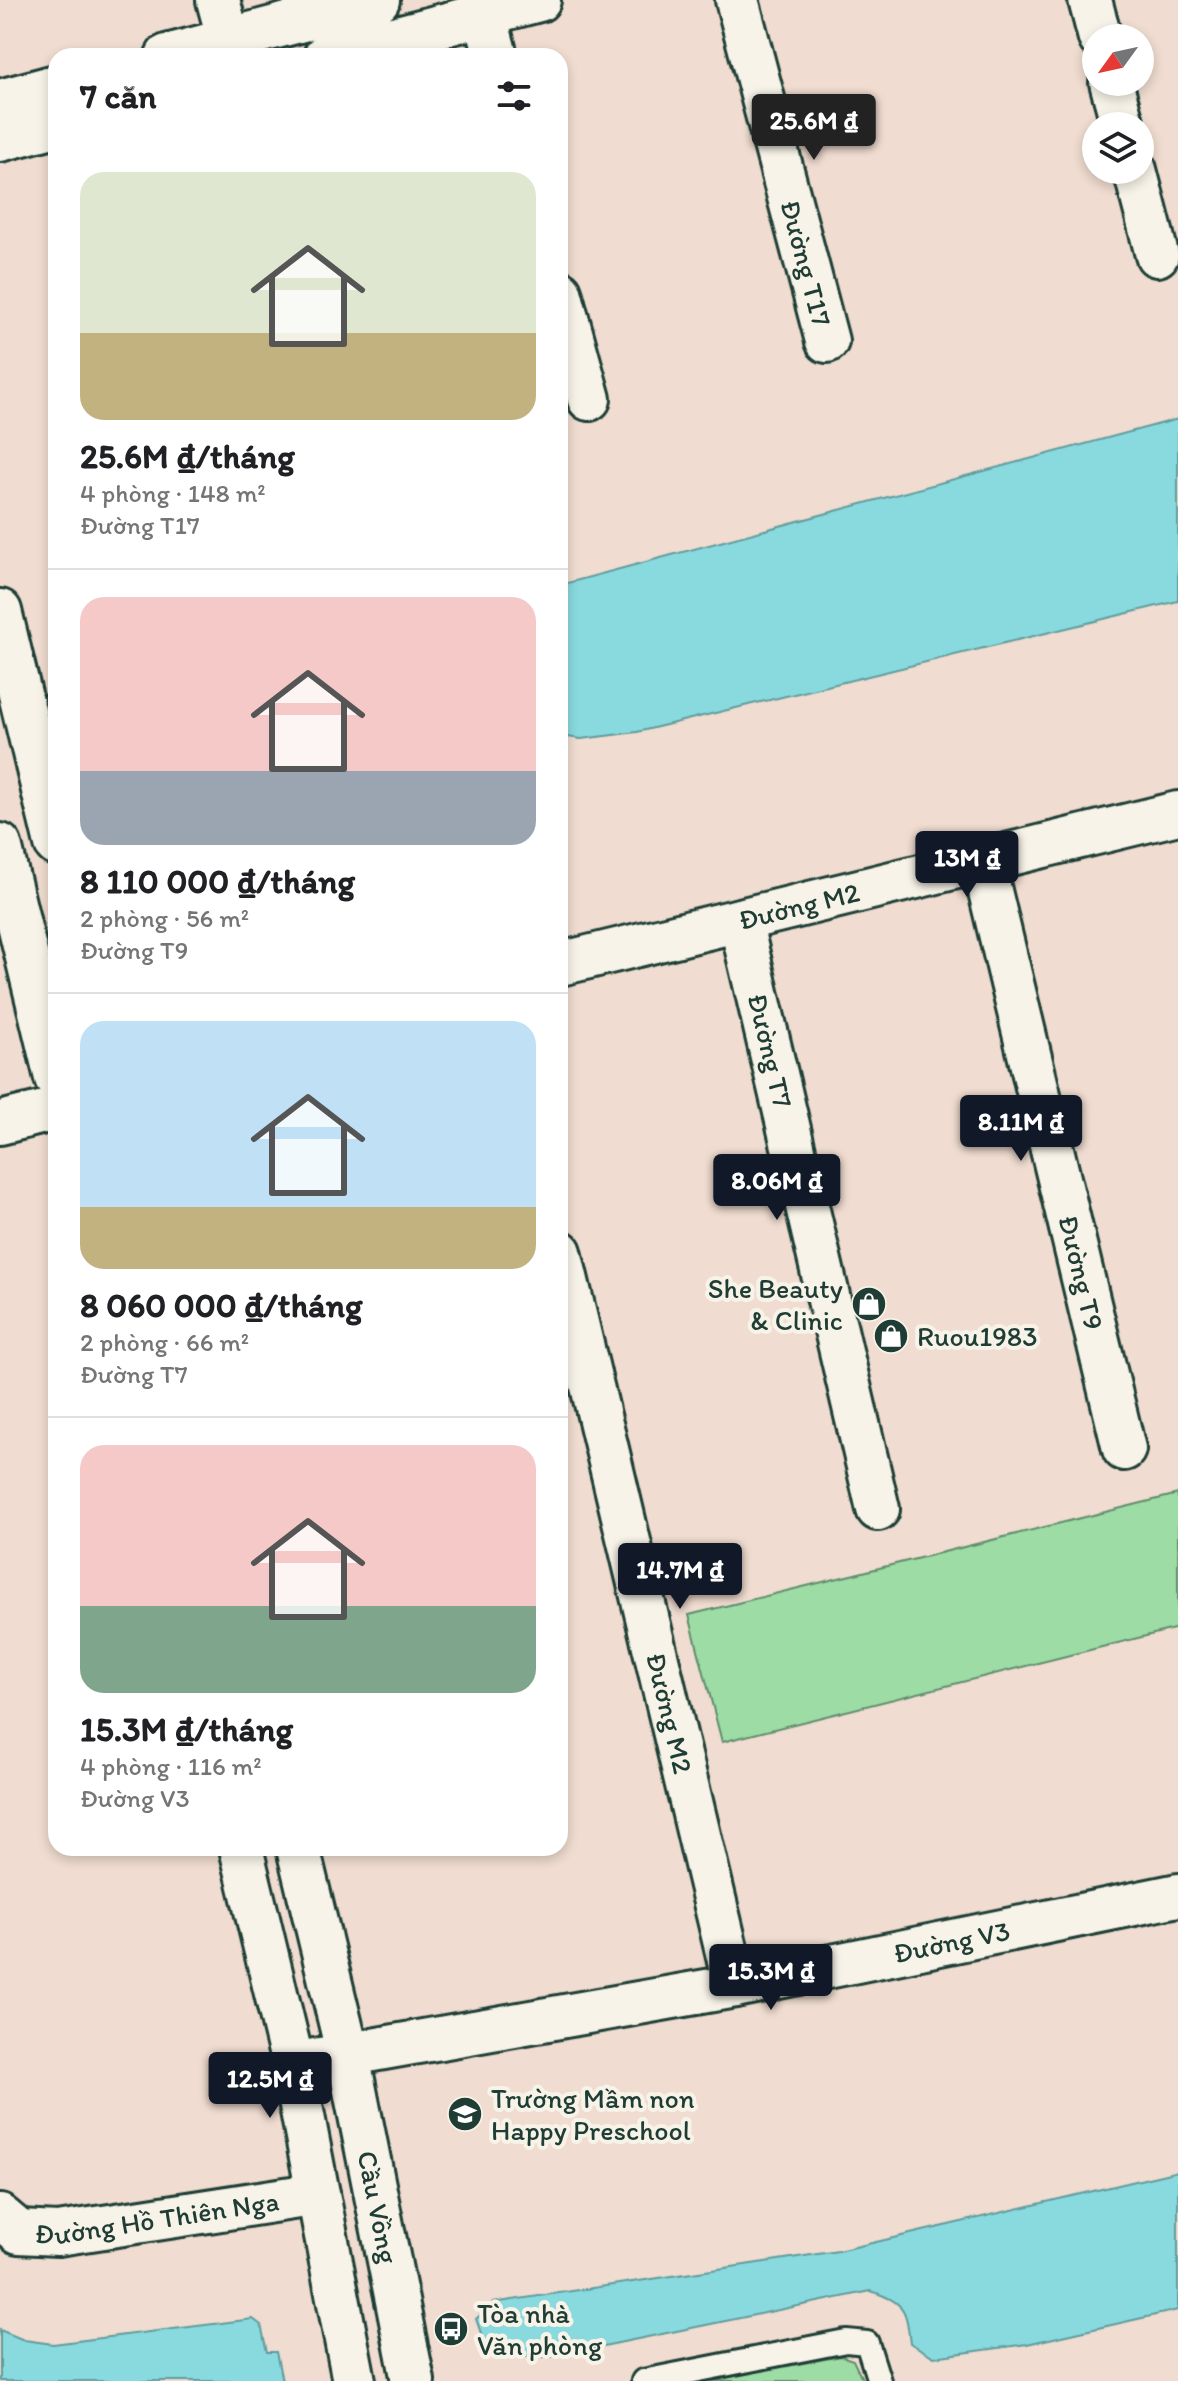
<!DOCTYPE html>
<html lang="vi">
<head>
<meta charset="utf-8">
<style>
	:root { --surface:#fff; --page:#f2f2f2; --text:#202124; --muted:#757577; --line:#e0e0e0; --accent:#111827 }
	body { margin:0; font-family:Itim,sans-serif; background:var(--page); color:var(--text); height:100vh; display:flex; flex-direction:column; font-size:30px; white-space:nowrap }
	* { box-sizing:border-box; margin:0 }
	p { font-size:26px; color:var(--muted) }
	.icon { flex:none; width:44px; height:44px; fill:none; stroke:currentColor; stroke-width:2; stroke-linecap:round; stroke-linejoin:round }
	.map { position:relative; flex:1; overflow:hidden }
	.sheet { position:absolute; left:48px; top:48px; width:520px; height:1808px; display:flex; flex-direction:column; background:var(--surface); border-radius:24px; box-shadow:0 4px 12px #0003 }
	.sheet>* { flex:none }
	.needle { width:52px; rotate:237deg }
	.fabs { position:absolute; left:1082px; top:24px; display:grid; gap:16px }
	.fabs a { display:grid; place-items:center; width:72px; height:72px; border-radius:50%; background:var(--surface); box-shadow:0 4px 12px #0003; font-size:40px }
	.price { position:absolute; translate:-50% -68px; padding:0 18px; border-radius:8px; background:var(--accent); color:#fff; font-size:26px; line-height:52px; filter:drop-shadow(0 2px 4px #0008) }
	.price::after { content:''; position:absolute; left:50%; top:48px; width:24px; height:18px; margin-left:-12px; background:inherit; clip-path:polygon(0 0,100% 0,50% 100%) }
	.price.current { background:#222; color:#fff }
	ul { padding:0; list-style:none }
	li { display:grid; align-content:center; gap:16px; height:424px; padding:0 32px }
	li+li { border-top:2px solid var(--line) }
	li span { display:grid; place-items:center; height:248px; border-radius:24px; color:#555 }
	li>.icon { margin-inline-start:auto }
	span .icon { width:144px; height:144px; fill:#fffc; stroke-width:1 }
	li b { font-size:34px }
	h2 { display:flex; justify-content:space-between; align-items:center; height:96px; padding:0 32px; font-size:34px }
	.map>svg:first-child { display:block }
</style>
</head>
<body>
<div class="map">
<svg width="1178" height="2381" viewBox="0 0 1178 2381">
	<rect width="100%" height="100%" fill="#f0dcd0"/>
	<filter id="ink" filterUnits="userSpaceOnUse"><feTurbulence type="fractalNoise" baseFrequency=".0125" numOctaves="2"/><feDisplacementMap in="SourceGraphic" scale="16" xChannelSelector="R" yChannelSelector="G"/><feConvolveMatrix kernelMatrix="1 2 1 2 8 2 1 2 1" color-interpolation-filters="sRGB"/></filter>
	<g filter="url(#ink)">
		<g fill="#9ddca5" stroke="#5e8c6c" stroke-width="2">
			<polygon points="1178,1494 1178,1628 722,1742 689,1615"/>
			<polygon points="841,2356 853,2360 863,2381 707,2381"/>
		</g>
		<g fill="#89dadf" stroke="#5f9b9b" stroke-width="2">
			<polygon points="1178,419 1178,601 637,732 581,739 560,736 560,585"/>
			<path d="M 1178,2171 L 1178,2310 L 1027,2344 L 934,2357 L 910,2343 C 906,2308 905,2303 871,2291 L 550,2357 L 510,2356 L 485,2344 L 476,2319 L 493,2303 L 838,2251 Z"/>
			<polygon points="253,2319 261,2325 267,2352 276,2352 282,2381 0,2381 0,2330 24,2340 53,2344"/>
		</g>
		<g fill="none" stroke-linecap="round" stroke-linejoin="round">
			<g stroke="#1f3d34" stroke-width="28">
				<polyline id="lane" points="643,2381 846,2341 867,2343 879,2381"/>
			</g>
			<g stroke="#1f3d34" stroke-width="48">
				<g id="street">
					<polyline points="218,0 233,56"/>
					<polyline points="481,0 496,56"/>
					<path id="s1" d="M 737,0 L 827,341"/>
					<polyline points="1090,0 1100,38"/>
					<polyline points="167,56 378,0"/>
					<polyline points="325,56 539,0"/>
					<polyline points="1111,82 1123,126"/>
					<polyline points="0,101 56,86"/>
					<polyline points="0,140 56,125"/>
					<polyline points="1135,170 1157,255"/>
					<polyline points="560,292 589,399"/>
					<polyline points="0,611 56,844"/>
					<polyline points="0,845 56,1078"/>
					<path id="s2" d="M 983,862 L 1124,1449"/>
					<path id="s3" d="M 740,920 L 878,1509"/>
					<path id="s4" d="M 560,964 L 1178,813"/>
					<polyline points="0,1123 56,1109"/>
					<path id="s5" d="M 560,1252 L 735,1986"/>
					<polyline points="241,1848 293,2064 354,2381"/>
					<path id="s6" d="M 298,1848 L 348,2055 L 413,2381"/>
					<path id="s7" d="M 293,2064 L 735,1986 L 1178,1895"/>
					<path id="s8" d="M 0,2216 L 19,2232 L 58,2234 L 318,2194"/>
				</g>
			</g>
			<use href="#lane" stroke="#f7f3e8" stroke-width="22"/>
			<use href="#street" stroke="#f7f3e8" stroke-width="42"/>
		</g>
	</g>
	<defs>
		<g id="shop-disc" transform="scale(1.8)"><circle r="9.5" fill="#1f3d34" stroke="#f7f3e8"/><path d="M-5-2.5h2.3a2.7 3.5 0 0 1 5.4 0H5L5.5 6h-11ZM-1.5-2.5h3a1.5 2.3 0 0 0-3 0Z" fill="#fff"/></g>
		<g id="school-disc" transform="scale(1.8)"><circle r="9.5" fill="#1f3d34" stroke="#f7f3e8"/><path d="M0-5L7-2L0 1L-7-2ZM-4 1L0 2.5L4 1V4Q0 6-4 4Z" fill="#fff"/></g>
		<g id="bus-disc" transform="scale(1.8)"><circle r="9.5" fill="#1f3d34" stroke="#f7f3e8"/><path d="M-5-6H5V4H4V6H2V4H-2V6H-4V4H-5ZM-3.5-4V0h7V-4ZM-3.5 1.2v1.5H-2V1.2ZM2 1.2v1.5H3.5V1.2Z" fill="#fff"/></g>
	</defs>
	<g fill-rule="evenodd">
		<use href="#shop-disc" x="869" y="1304"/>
		<use href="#shop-disc" x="891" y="1336"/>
		<use href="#school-disc" x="465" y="2114"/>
		<use href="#bus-disc" x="451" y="2329"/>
	</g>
	<g text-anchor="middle" stroke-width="8" stroke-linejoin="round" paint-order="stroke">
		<g font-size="28" fill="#1f3d34" stroke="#f7f3e8">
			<text dy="10" stroke="none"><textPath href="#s1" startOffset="272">Đường T17</textPath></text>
			<text dy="10" stroke="none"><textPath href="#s4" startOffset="246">Đường M2</textPath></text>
			<text dy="10" stroke="none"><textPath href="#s3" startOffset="134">Đường T7</textPath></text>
			<text dy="10" stroke="none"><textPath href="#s2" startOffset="422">Đường T9</textPath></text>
			<text dy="10" stroke="none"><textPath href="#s5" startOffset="474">Đường M2</textPath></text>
			<text dy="10" stroke="none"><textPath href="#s7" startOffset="670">Đường V3</textPath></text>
			<text dy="10" stroke="none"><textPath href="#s6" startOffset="368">Cầu Vồng</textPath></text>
			<text dy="10" stroke="none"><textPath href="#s8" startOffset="164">Đường Hồ Thiên Nga</textPath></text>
		</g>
		<g font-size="28" fill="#1f3d34" stroke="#f7f3e8" text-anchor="start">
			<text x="843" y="1298" text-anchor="end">She Beauty<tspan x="843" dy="32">&amp; Clinic</tspan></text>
			<text x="917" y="1346">Ruou1983</text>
			<text x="491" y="2108">Trường Mầm non<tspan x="491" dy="32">Happy Preschool</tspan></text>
			<text x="477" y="2323">Tòa nhà<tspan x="477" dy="32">Văn phòng</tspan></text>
		</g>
	</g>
</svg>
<div class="fabs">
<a><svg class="needle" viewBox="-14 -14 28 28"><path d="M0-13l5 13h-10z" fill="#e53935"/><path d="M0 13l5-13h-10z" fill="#757577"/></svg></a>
<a><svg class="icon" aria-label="layers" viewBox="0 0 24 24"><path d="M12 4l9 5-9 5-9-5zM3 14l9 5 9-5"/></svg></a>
</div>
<b class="price current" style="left:814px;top:162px">25.6M ₫</b>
<b class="price" style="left:967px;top:899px">13M ₫</b>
<b class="price" style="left:1021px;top:1163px">8.11M ₫</b>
<b class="price" style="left:777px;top:1222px">8.06M ₫</b>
<b class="price" style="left:680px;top:1611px">14.7M ₫</b>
<b class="price" style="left:771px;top:2012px">15.3M ₫</b>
<b class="price" style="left:270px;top:2120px">12.5M ₫</b>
<section class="sheet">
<h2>7 căn<svg class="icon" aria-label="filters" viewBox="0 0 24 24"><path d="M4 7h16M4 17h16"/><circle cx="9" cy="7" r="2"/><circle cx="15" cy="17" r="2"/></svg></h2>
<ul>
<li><span style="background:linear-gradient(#dfe7d0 65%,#c2b280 0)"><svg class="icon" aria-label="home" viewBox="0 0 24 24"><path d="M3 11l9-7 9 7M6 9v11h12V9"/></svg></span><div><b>25.6M ₫/tháng</b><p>4 phòng · 148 m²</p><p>Đường T17</p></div></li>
<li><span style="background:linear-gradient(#f6c9c9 70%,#9aa5b1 0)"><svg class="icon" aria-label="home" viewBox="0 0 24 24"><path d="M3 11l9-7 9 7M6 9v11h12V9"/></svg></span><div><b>8 110 000 ₫/tháng</b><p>2 phòng · 56 m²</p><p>Đường T9</p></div></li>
<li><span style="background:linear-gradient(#bfe0f5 75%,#c2b280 0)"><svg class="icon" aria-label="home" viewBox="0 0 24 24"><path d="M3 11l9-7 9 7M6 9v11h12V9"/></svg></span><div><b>8 060 000 ₫/tháng</b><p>2 phòng · 66 m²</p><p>Đường T7</p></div></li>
<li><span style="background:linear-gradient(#f6c9c9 65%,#7fa58c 0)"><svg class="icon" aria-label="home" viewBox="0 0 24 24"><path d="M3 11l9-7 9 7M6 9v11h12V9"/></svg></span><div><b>15.3M ₫/tháng</b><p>4 phòng · 116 m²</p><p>Đường V3</p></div></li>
</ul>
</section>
</div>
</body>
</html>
